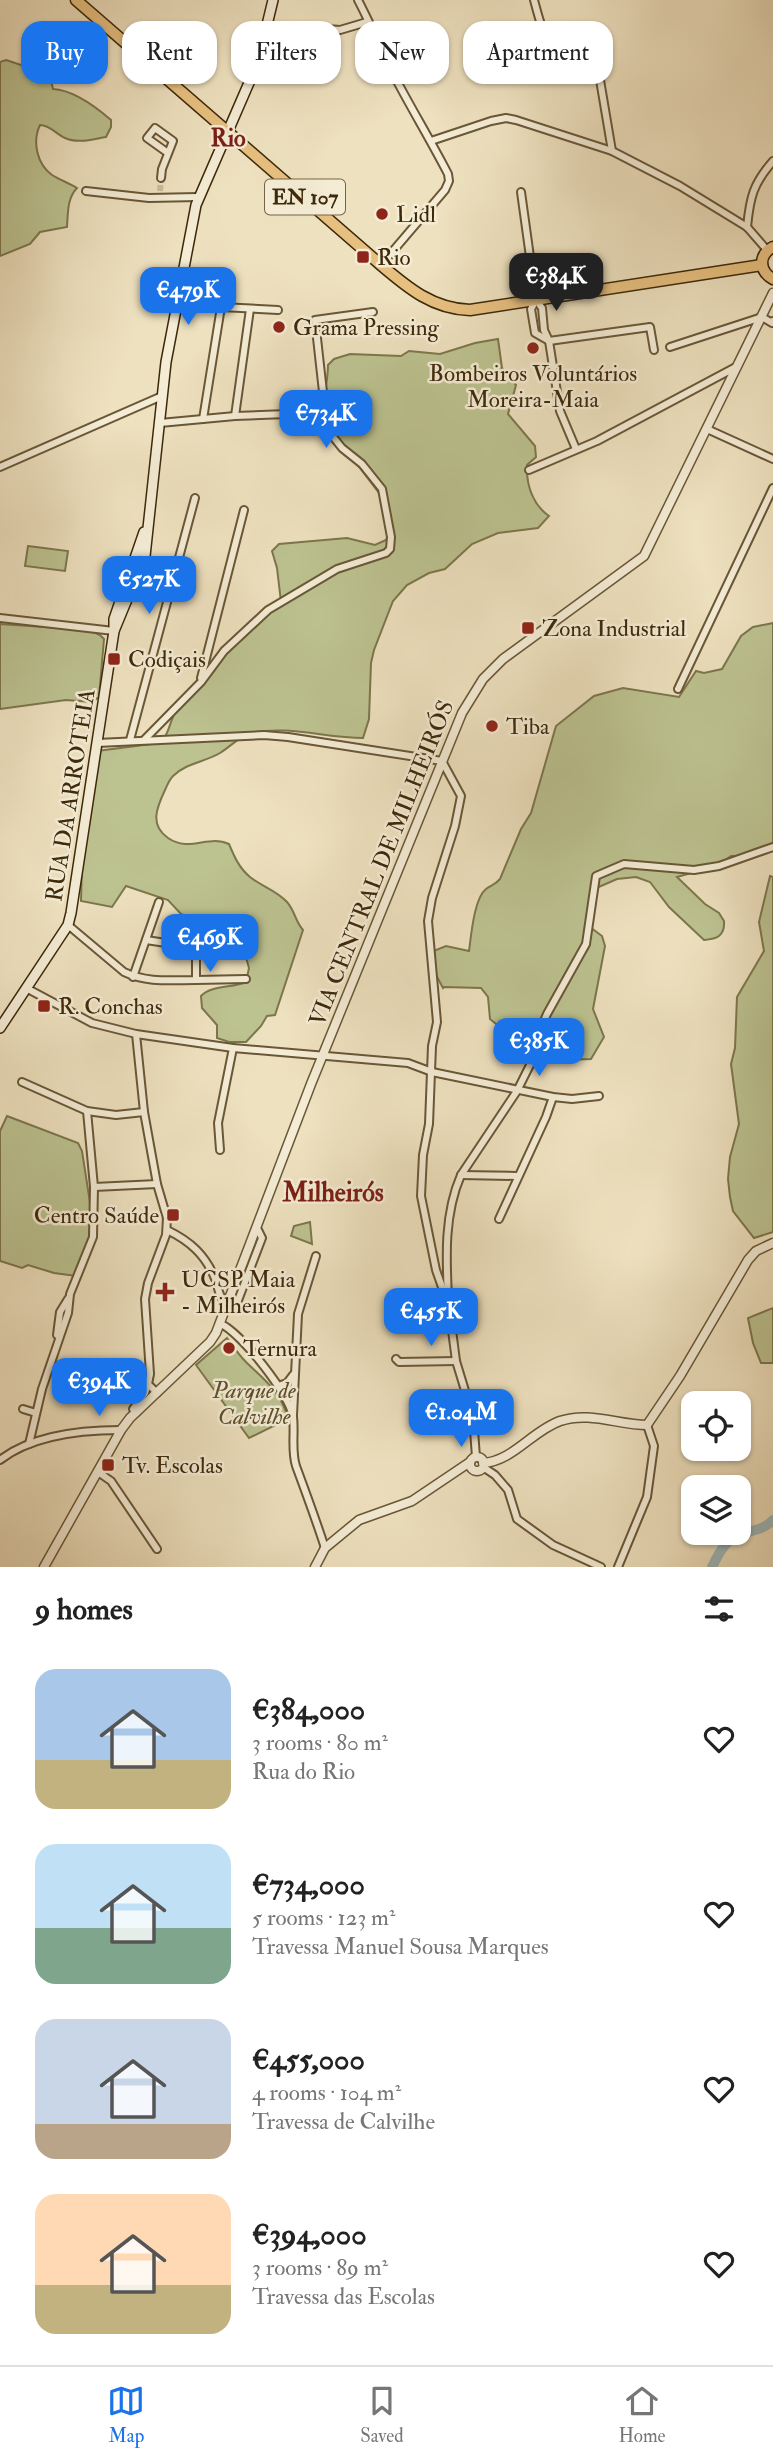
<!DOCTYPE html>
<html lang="en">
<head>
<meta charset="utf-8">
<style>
	:root { --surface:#fff; --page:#f2f2f2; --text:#222; --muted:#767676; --line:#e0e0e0; --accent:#1a73e8 }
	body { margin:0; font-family:"IM FELL Double Pica",serif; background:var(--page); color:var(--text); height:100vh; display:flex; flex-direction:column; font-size:26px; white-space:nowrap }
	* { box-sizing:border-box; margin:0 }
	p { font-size:23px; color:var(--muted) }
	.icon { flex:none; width:38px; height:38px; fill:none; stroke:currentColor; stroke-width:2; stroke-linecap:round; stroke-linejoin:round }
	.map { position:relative; height:1567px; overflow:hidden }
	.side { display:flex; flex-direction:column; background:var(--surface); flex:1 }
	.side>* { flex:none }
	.banner { position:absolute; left:21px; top:21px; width:732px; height:63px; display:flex; gap:14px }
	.controls { position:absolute; left:681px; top:1391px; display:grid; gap:14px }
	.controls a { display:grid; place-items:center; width:70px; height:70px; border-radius:14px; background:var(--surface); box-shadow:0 2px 5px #0004; font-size:35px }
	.price { position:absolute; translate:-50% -60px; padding:0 16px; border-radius:14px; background:var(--accent); color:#fff; font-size:23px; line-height:46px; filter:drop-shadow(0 2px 4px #0008) }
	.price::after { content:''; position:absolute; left:50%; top:42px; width:21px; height:16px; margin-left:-10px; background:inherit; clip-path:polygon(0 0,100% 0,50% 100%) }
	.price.active { background:#222; color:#fff }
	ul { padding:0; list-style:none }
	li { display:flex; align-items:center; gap:21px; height:175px; padding:0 35px }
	li span { display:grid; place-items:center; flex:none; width:196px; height:140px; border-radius:21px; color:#555 }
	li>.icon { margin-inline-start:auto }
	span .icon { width:84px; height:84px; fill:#fffc; stroke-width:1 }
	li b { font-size:30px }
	h2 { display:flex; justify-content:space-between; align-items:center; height:84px; padding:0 35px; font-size:30px }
	.chip { padding:0 24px; border-radius:21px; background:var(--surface); box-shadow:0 2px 5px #0004; font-size:24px; line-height:63px }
	.chip.active { background:var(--accent); color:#fff }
	.tab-bar { display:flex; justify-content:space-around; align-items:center; height:98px; border-top:2px solid var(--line); background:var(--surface); font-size:19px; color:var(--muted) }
	.tab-bar a { display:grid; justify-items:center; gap:4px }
	.tab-bar .active { color:var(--accent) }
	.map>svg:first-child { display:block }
</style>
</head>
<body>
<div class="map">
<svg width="773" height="1567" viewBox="0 0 773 1567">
	<rect width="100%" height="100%" fill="#eee1bf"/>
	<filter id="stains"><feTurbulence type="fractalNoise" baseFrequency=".00286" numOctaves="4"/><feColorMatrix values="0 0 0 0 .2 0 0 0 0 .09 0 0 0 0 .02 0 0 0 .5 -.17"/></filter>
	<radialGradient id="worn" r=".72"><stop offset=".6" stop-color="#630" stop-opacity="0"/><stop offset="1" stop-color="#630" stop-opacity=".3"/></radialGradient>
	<g fill="#bcc290" stroke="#7c764d" stroke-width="2">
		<path d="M 6,60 L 27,67 L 48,68 L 53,89 C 73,90 96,107 111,120 L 111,127 L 106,137 C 93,139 78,144 65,138 C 56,134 50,125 40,125 C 32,142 37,164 52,175 C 60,180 69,183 77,188 C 67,198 68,214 67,227 L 40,232 L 30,244 L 0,256 L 0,62 Z"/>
		<path d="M 498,339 L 502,368 L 516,385 L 508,414 L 535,446 L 536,457 L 527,465 C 526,485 533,505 549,516 L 538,528 L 498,533 L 472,544 L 445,569 L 429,573 L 407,585 L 393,601 L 374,650 L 371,663 L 369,719 L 363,738 C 325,738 290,725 251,733 C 241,735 230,747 220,753 C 205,762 186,763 173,776 C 169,780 167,786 165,790 C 157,807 149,825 168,838 C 190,853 208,834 229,844 C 234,856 239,868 250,877 C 261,886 276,890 287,902 C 295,911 295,921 303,930 L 275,1015 L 267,1016 L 261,1026 L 246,1042 L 229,1042 L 217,1038 L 217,1025 L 202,1008 L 201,996 C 211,985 233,988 246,982 L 249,968 L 243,947 L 211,946 L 198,941 L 195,921 L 181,914 L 168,900 L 126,886 L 112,907 L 81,901 L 82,863 L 97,751 L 159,743 C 171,734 169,718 179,706 C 209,667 243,633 281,602 L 277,568 L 272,551 L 279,544 L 347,538 L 375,545 L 386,540 L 389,534 L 385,507 L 379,493 L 325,422 C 321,403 328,384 328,365 L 334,359 L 350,354 L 401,356 L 409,351 L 440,354 L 475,343 Z"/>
		<polygon points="28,546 68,551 65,571 25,566"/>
		<path d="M 773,623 L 773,843 L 745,856 L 731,856 L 719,865 L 677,877 L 705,904 L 719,913 L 724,921 C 725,936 717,939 704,940 L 669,907 L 650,882 L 636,877 L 617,879 L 594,889 L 590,927 L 602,936 L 605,946 L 593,1009 L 604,1037 L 591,1059 C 579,1059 556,1063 546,1053 C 543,1049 542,1042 538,1037 C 529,1027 513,1028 501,1028 L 490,1019 L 488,997 L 481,988 L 444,987 L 443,988 L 428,960 L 431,952 L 446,946 L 469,951 C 471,937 474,898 486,889 C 491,885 495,885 500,879 L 521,829 L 531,813 L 556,726 L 594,696 L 623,688 L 679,697 L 696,671 L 704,673 L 722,669 L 741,636 L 753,627 Z"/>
		<polygon points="0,624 89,630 100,635 104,639 99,697 92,702 66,700 0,709"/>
		<polygon points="770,876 773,877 773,1232 754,1238 733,1211 730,1197 728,1179 730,1157 739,1124 731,1064 735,1048 737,997 764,951 759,922"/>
		<polygon points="7,1116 78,1143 82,1151 91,1209 88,1251 76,1276 54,1273 28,1265 22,1268 0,1261 0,1131"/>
		<polygon points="310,1222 312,1244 291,1236 294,1226"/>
		<polygon points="773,1308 773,1363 761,1363 753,1343 748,1318"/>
		<path d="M 227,1338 C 233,1346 238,1354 245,1361 C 264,1380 282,1392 288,1419 L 249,1438 L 196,1365 Z"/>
	</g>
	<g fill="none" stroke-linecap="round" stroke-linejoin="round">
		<path stroke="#9ebbbd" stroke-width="10" d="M 712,1567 C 718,1555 724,1542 737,1536 C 749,1530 763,1531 773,1520"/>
		<polyline stroke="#cbbc9b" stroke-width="6" stroke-dasharray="6 3" stroke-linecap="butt" points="160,191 161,178"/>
		<g stroke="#695737" stroke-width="10">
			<g id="minor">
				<path d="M 358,0 C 372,27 384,55 398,83 C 414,113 432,143 448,174 L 449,181 L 445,190 L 381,265"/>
				<path d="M 534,0 C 538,15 544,40 555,52 C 571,68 589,54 600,80 L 612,151"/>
				<polyline points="264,42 288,26 340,30 367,22"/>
				<polyline points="431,141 491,121 506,118 516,120 612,151 680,186 747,227 767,250"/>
				<polyline points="161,178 162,169 173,141 155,128 147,138 168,153"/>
				<polyline points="86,191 149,198 198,197"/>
				<polyline points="521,192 536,300 542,308 544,330 549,341 560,411 576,449"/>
				<path d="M 747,227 C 750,197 753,184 773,161"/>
				<polyline points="536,300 531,309 535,333 549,341"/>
				<polyline points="549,341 650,327 654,350"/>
				<polyline points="670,347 762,317 772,323 773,321"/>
				<polyline points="235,416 250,309"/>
				<polyline points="203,419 221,307 278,310"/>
				<polyline points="160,423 235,416 314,413 324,401 315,320 373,312"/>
				<polyline points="707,429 773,459"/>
				<polyline points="0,467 162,396"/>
				<polyline points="529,470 597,441 736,367"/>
				<polyline points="0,618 114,631"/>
				<polyline points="201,678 244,510"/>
				<polyline points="678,689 773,488"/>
				<polyline points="145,739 201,682 224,651 268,610 337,569 386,553 390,549 391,537 382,489 362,464 342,448 314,413"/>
				<polyline points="130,740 195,498"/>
				<polyline points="97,743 264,735 288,737 442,761 461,796 455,826 432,898 428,921 437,1022 432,1046 429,1124 423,1155 421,1196 436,1270 449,1307 456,1361 473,1417 476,1457"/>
				<path d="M 68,925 L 124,972 C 147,983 171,980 196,980 L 196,951 L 193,947 L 146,940"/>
				<polyline points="133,977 159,902"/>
				<polyline points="196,980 246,979"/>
				<polyline points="26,988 92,1023 136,1034 233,1048 408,1063 432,1072 553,1097 572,1099 599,1096"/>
				<polyline points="136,1034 144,1112 157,1184 167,1218 166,1235 148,1283 145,1299 150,1374 148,1384 157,1393"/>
				<polyline points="22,1082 87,1111 116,1115 144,1112"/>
				<polyline points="220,1150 218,1123 233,1048"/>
				<polyline points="461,1175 517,1176"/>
				<polyline points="94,1187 157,1184"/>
				<polyline points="499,1219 546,1117 553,1097"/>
				<path d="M 167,1230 C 190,1241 206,1255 216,1281 C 219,1291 219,1298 228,1304"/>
				<path d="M 448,1298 C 446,1257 444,1214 461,1175 L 517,1091 L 536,1053 L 538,1035 L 547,1014 L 586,944 L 596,876 L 624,864 L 694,870 L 719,866 L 773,847"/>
				<polyline points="227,1308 237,1303 262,1238 257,1228"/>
				<path d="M 221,1324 C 241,1333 290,1395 293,1417 C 295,1432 291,1451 296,1466 C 306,1493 316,1520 325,1548"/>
				<polyline points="57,1335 60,1312 68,1299"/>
				<polyline points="396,1359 399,1362 456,1361"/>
				<polyline points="278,1386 287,1383 293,1375"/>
				<polyline points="23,1409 36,1413"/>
				<polyline points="137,1412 133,1409 145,1393 148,1384"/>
				<polyline points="293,1415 298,1314 316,1256"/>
				<polyline points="29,1444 42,1389 68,1313 70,1294 93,1237 94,1187 87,1111"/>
				<path d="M 0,1460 C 32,1435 81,1430 121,1430"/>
				<polyline points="483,1467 495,1475 508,1490 517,1519 553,1545 601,1567"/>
				<polyline points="98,1472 111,1481 157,1549"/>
				<polyline points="618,1567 647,1497 654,1446 647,1425"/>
			</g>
		</g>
		<g stroke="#695737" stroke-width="11">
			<g id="tertiary">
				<circle cx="477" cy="1464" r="7"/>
				<path d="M 483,1463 C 513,1461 532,1431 560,1421 C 590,1411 618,1425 647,1425 L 680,1376 L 748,1260 L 756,1251 L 773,1243"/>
				<polyline points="44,1567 121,1430 130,1418 210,1342 216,1333 311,1084 462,713 483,679 503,659 644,556 773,293"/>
				<polyline points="315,1567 325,1548 359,1520 412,1501 470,1462"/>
			</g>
		</g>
		<g stroke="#3d290a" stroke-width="12">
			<g id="secondary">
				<polyline points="114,631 145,556 166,362 196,205 258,62 273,0"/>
				<polyline points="0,1028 68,925 71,913 114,631 114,619 144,532"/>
			</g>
		</g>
		<g stroke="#3d290a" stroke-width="13">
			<g id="primary">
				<path d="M 76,0 L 381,265 C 408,288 433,309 470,310 L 762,265"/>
				<path d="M 773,247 C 758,255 759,271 773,279"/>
			</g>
		</g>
		<use href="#minor" stroke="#f4ecd5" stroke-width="6"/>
		<use href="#tertiary" stroke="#f4ecd5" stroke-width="8"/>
		<use href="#secondary" stroke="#f4ecd5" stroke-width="9"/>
		<use href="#primary" stroke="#e7c080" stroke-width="10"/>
	</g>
	<g fill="#8f2418" stroke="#f4ecd5" stroke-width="2.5">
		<circle cx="382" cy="214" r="7"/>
		<rect x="356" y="250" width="14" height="14" rx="3.5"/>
		<circle cx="279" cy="327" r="7"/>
		<circle cx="533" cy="348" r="7"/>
		<rect x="521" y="621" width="14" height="14" rx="3.5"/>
		<rect x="107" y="652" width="14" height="14" rx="3.5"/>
		<circle cx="492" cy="726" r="7"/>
		<rect x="37" y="999" width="14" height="14" rx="3.5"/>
		<rect x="166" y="1208" width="14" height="14" rx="3.5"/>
		<path d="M161.5 1281.5h7v7h7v7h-7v7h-7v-7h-7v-7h7z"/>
		<circle cx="229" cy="1348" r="7"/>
		<rect x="101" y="1458" width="14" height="14" rx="3.5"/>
	</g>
	<g text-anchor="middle" stroke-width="5" stroke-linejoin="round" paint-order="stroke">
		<rect fill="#f4ecd5" stroke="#746447" stroke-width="2" x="265" y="179.5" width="80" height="35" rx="5"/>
		<g font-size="21" font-weight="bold" fill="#3d290a">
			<text x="305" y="204">EN 107</text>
		</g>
		<g font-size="23" fill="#3d290a" stroke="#f4ecd5" text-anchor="start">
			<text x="396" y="222">Lidl</text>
			<text x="377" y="265">Rio</text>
			<text x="293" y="335">Grama Pressing</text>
			<text x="533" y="381" text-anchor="middle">Bombeiros Voluntários<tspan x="533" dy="26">Moreira-Maia</tspan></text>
			<text x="542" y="636">Zona Industrial</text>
			<text x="128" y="667">Codiçais</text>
			<text x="506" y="734">Tiba</text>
			<text x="58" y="1014">R. Conchas</text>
			<text x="159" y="1223" text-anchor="end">Centro Saúde</text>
			<text x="181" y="1287">UCSP Maia<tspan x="181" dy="26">- Milheirós</tspan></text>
			<text x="243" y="1356">Ternura</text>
			<text x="122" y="1473">Tv. Escolas</text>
		</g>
		<g font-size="23" fill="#3d290a" stroke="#f4ecd5">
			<text transform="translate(70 795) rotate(-81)" y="8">RUA DA ARROTEIA</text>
			<text transform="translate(381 863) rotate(-68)" y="8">VIA CENTRAL DE MILHEIRÓS</text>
		</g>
		<g font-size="23" font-style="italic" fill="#5d4f2c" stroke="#f4ecd5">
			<text x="254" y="1398">Parque de<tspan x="254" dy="26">Calvilhe</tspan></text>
		</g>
		<g font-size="24" font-weight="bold" fill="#7a1f14" stroke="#f4ecd5">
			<text x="228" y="146">Rio</text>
		</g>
		<g font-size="26" font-weight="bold" fill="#7a1f14" stroke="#f4ecd5">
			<text x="333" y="1201">Milheirós</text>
		</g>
	</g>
	<rect width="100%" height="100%" filter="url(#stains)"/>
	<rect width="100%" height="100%" fill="url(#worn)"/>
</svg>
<div class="controls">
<a><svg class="icon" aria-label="locate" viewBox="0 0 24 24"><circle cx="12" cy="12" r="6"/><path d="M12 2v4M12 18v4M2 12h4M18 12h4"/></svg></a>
<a><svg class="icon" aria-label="layers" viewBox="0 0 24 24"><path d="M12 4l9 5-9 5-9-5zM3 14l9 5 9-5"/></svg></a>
</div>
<b class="price active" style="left:556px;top:313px">€384K</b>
<b class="price" style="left:188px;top:327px">€479K</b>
<b class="price" style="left:326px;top:450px">€734K</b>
<b class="price" style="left:149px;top:616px">€527K</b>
<b class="price" style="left:210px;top:974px">€469K</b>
<b class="price" style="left:539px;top:1078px">€385K</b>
<b class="price" style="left:431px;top:1348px">€455K</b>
<b class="price" style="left:99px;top:1418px">€394K</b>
<b class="price" style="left:461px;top:1449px">€1.04M</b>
<div class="banner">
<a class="chip active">Buy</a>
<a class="chip">Rent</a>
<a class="chip">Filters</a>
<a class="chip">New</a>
<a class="chip">Apartment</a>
</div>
</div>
<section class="side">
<h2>9 homes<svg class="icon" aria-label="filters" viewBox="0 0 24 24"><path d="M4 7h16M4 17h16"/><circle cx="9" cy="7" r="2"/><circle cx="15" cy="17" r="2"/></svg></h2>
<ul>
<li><span style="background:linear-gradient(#a9c7e8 65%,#c2b280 0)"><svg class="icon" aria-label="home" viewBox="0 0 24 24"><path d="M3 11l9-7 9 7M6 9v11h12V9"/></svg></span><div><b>€384,000</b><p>3 rooms · 80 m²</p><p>Rua do Rio</p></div><svg class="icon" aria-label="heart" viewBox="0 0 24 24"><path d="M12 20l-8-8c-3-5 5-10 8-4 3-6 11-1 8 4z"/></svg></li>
<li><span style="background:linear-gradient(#bfe0f5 60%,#7fa58c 0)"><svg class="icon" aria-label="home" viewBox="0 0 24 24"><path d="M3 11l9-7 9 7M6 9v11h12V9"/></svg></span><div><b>€734,000</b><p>5 rooms · 123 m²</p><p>Travessa Manuel Sousa Marques</p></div><svg class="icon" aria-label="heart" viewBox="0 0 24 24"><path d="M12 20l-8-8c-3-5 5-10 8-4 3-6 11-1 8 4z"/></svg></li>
<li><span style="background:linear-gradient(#c9d6e8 75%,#b9a48a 0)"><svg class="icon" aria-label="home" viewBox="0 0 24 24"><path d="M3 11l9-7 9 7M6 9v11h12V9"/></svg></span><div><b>€455,000</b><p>4 rooms · 104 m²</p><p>Travessa de Calvilhe</p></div><svg class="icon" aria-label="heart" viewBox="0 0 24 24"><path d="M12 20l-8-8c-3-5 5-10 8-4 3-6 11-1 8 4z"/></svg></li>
<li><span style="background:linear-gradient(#ffd9b3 65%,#c2b280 0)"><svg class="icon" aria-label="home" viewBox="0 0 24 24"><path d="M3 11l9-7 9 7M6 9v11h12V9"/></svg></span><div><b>€394,000</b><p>3 rooms · 89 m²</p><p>Travessa das Escolas</p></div><svg class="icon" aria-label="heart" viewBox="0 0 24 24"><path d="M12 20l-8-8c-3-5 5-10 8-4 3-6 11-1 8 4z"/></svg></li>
</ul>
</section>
<nav class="tab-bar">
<a class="active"><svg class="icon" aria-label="map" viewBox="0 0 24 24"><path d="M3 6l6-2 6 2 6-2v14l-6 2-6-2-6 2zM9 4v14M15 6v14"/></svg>Map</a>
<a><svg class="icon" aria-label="saved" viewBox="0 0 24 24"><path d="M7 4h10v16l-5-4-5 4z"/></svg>Saved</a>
<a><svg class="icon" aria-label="home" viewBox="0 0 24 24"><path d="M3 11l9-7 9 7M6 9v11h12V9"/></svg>Home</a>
</nav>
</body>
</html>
